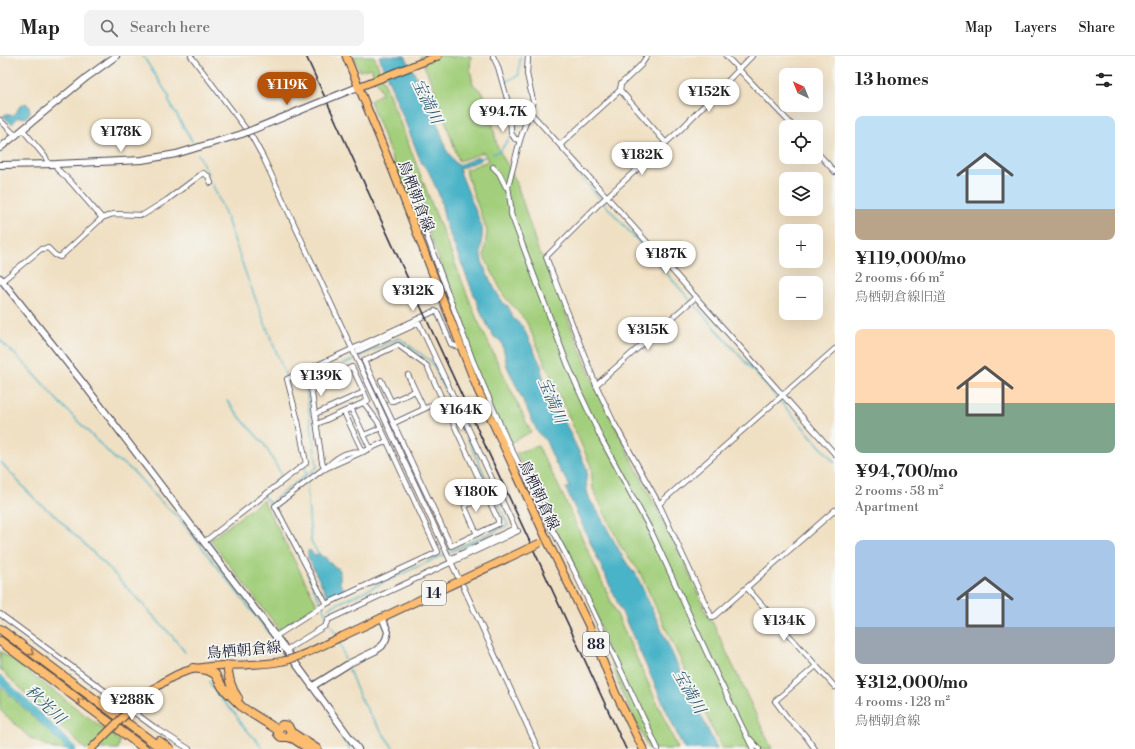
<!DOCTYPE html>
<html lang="en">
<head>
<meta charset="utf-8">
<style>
	:root { --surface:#fff; --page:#f2f2f2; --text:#222; --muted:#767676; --line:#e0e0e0; --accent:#b45309 }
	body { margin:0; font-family:"Libre Bodoni","Noto Serif JP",serif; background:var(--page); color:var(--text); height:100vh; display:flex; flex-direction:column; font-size:15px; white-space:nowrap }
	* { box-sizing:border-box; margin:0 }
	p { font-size:13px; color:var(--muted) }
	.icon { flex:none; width:22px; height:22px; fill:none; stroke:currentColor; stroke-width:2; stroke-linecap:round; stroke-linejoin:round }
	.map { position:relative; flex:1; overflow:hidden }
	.details { display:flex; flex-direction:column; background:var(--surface); width:300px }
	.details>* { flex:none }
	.needle { width:26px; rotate:317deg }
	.buttons { position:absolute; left:779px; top:12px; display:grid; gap:8px }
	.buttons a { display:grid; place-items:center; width:44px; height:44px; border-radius:8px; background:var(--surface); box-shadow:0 4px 16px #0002; font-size:20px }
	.price { position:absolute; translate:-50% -34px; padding:0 9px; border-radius:14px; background:#fff; color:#222; font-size:13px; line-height:26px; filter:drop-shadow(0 1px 2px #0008) }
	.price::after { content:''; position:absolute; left:50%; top:24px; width:12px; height:9px; margin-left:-6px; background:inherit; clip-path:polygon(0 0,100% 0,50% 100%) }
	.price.selected { background:var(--accent); color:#fff }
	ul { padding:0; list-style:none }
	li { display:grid; align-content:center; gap:8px; height:212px; padding:0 20px }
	li span { display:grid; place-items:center; height:124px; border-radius:8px; color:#555 }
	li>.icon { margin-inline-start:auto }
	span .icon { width:72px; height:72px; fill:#fffc; stroke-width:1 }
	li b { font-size:17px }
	h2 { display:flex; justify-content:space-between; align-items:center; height:48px; padding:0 20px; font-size:17px }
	header { display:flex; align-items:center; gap:24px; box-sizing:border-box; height:56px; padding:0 20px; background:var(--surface); border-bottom:1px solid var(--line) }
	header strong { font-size:19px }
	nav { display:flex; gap:22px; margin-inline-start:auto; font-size:14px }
	.search { width:280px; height:36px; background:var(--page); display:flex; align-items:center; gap:10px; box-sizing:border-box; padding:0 14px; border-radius:8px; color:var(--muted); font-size:15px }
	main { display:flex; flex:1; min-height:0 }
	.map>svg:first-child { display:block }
</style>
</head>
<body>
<header>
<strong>Map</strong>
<div class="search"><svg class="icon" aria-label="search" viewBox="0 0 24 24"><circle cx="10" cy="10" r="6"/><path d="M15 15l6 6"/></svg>Search here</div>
<nav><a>Map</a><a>Layers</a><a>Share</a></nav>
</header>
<main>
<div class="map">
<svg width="835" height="693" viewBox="0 0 835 693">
	<rect width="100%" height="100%" fill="#f6f6f2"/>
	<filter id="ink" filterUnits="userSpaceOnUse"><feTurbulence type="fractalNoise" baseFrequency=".025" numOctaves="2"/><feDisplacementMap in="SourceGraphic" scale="8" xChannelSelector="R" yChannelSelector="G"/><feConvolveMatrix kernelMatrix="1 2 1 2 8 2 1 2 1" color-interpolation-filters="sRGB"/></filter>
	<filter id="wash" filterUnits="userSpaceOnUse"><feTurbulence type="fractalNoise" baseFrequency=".012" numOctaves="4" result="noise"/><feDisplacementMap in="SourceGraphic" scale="16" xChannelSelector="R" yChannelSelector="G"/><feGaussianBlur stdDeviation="0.9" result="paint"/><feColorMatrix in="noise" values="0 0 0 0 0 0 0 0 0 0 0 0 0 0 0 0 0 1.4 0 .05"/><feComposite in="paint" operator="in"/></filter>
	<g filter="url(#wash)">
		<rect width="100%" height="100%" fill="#f0e0c3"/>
		<g fill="#a3cf7c" stroke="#62785c">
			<polygon points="354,0 374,0 476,261 531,376 510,387 484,340 439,228 447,224 417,147 408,144 370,45 382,37 371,12 360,15"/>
			<polygon points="420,0 451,0 452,2 455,0 471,0 470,12 473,28 483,37 490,55 497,90 516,125 539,197 543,201 596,333 685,508 709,563 712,565 772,693 722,693 639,515 621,491 593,433 591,410 526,265 504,240 484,200 487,175 465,114 488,105 484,96 459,105 434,32"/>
			<polygon points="538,390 559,431 678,693 649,693 622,637 591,544 516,397"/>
			<polygon points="263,444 318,550 280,574 210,484"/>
			<polygon points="0,595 120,685 118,693 85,693 0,613"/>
			<polygon points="0,630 60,686 66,693 54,693 30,682 0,654"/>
		</g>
		<g fill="#49b3c7" stroke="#366a81">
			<path d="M 379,0 L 405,0 L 425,36 L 445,88 L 445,92 L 456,108 L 459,109 L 478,101 L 481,102 L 481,104 L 459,113 L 482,171 C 483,181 480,190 481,200 C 482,211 497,239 505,249 L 508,250 L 513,262 L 523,271 L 542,312 L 541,314 L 545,328 L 551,333 L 561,358 L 587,413 L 586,423 L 587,435 L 590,444 L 598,456 L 621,498 L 632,515 L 635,516 L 677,608 L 717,693 L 684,693 L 566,433 L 566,432 L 570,432 L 567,424 L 562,418 L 556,408 L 545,383 L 538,377 L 507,310 L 502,287 L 498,283 L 494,281 L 483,261 L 446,169 L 440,141 L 428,114 L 422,108 Z"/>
			<path d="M 26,47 L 29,50 L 30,56 L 26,62 L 19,61 L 12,68 L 3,60 L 6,58 C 17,62 15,57 20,50 Z"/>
			<polygon points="310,494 313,498 316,499 319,497 322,501 325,501 334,511 338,512 340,514 340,528 347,535 331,542 328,541 308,502 308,495"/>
		</g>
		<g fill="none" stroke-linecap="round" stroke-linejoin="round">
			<g stroke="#49b3c7" stroke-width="1.5">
				<polyline points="143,0 170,42 168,44 192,85"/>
				<polyline points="512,52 505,26 519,19 520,0"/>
				<polyline points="198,98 208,118"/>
				<polyline points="493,98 500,95 516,73 517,68 513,56"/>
				<polyline points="480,102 485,101"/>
				<polyline points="571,110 835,407"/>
				<polyline points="212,127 226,160 247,221 286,321"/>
				<path d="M 0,284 L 29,312 L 59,346 L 116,404 C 131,409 145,429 155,440 C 163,448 171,455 179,462 L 277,587"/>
				<polyline points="227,345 244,366 264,388 281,418 281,420 261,438 272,449 283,471"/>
				<polyline points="0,405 26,434 39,447 52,457 105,508 172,580 185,596"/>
				<polyline points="305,409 311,485 319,499"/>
				<polyline points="274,443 317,411 305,325 355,303"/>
				<polyline points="308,519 328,563"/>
				<polyline points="328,552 508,469 432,306 399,282 358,301"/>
				<polyline points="329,566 337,580"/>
				<polyline points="339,584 345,604"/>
				<polyline points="349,614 359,639 372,662 394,693"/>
				<polyline points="209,626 220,642 236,659 241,668 256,684 263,693"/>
				<polyline points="330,659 343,678 343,683 350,693"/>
			</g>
			<polyline stroke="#49b3c7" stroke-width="8" points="0,623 72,693"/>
		</g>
	</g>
	<g filter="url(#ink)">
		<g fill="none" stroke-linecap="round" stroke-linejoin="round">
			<g stroke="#413e4f" stroke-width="6">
				<g id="minor">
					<polyline points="191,0 252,81 263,101 458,521"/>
					<polyline points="493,0 498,11 510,53 525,57 529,55"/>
					<polyline points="528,0 527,18 533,45 520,84 508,131 511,151 511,158 567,307 580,337 601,382 651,475 716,617 753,693"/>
					<polyline points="726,0 794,71"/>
					<polyline points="752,0 682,72 600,147 546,201 596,329 613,365 659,448 712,562 835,454"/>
					<polyline points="620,34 666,87"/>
					<polyline points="510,53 511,77 515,83 520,84"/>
					<polyline points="529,55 607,141 835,398"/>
					<polyline points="0,64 16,80"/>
					<polyline points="23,74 46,102 48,107"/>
					<polyline points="560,89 620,34 621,28 641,9 647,0"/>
					<polyline points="816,95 835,116"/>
					<polyline points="56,108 57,113 70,125 102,162"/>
					<polyline points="493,111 499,117 506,131 508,131"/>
					<polyline points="405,145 415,148 473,305 506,382 542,454 572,510 658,693"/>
					<polyline points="2,225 41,193 48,192 55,199 60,201 102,162 113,158 143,159 167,144 203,117 208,120 211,127"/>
					<polygon points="398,289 427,310 498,464 498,468 451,490 364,305"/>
					<polyline points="358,295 419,267 515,472 450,503"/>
					<polyline points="408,319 424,353"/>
					<polyline points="381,324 391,345 393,345 415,335"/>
					<polyline points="596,329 696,241"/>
					<polyline points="351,352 370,392"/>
					<polyline points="344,356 363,396"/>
					<polyline points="315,358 364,336"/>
					<polyline points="394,367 443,344"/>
					<polyline points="317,368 367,345"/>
					<polyline points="364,379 381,372"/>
					<path d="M 363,396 C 347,393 335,402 325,413 L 322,406 L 311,331 L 314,328 L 352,311 L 368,345"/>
					<polyline points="659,448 835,293"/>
					<polyline points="477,478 465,451 467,449 487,440"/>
					<polyline points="204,486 306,407 298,365 287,323 435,255 438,257 451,288 455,290 460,291"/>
					<polyline points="463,530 538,693"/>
					<polyline points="747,532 835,631"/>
					<polyline points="326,548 275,450 322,414 387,385"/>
					<polyline points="0,558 154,671 189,693"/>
					<polyline points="276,580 326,548 438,496 387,385 378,366 364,347"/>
					<polyline points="286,594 325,570 328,564 518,475"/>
					<polyline points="750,683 759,693"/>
					<polyline points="815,693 804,678 787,661 775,645 816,610"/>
				</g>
			</g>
			<g stroke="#413e4f" stroke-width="8">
				<g id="tertiary">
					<polyline points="338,39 358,31"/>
					<polyline points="0,92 87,21 116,0"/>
					<polyline points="0,109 56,108 142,104 176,98 242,78"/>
					<polyline points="0,222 83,327 286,594 358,693"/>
					<polyline points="313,630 350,607 375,595 382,590 386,583 388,576 382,561"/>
				</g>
			</g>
			<g stroke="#413e4f" stroke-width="9">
				<g id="primary">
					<polyline points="346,0 393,115 477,332 547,484 589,570 615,636 643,693"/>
					<polyline points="358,31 438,0"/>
					<polyline points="343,580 525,494"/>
					<path d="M 134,650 C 173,613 193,609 246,609"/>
				</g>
			</g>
			<g stroke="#413e4f" stroke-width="10">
				<g id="motorway">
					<polyline points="0,573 162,693"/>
					<polyline points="0,585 145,693"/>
					<path d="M 227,609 C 229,621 230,632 238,642"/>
					<polyline points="193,612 207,614 215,618 223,632 243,652 278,674 278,678 281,681 288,681 294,683 309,693"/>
					<polyline points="278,674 282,669 288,670 291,676 317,693"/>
					<polyline points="159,685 170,693"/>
				</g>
			</g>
			<use href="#minor" stroke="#fff" stroke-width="4.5"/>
			<use href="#tertiary" stroke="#fff" stroke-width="6"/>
			<use href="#primary" stroke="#fcbd6f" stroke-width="7"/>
			<use href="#motorway" stroke="#fcbd6f" stroke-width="8"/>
			<polyline stroke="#22223b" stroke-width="1.5" points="306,0 425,260 626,693"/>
			<g stroke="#413e4f" stroke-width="8" stroke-linecap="butt">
				<polyline id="tertiary-bridge" points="242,78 338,39"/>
			</g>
			<g stroke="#413e4f" stroke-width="9" stroke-linecap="butt">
				<g id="primary-bridge">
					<polyline points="525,494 540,487"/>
					<path d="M 246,609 C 258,608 271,608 283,605 C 303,601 324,588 343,580"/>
					<polyline points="91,693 134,650"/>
				</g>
			</g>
			<use href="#tertiary-bridge" stroke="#fff" stroke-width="6"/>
			<use href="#primary-bridge" stroke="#fcbd6f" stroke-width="7"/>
		</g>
		<defs><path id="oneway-chevron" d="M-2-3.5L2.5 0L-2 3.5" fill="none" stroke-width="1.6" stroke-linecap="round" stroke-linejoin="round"/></defs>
		<g stroke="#8f7055">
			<use href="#oneway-chevron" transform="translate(31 597) rotate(37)"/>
			<use href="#oneway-chevron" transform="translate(80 645) rotate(-143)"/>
		</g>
	</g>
	<g text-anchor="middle" stroke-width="3.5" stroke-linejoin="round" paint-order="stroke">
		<g fill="#f6f6f2" stroke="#626272" stroke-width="1">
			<rect x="422" y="525" width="24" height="24" rx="3"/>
			<rect x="583" y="576" width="26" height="24" rx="3"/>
		</g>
		<g font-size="14" font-weight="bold" fill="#22223b">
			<text x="434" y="542">14</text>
			<text x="596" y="593">88</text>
		</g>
		<g font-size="15" fill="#22223b" stroke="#f6f6f2">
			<text transform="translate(416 140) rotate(69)" y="5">鳥栖朝倉線</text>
			<text transform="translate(539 439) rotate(65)" y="5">鳥栖朝倉線</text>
			<text transform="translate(244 594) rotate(-5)" y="5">鳥栖朝倉線</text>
		</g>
		<g font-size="16" font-style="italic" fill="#325c73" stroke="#f6f6f2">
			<text transform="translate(428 45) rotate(64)" y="6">宝満川</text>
			<text transform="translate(553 344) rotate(67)" y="6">宝満川</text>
			<text transform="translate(690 635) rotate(60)" y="6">宝満川</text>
			<text transform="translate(46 648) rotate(44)" y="6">秋光川</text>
		</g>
	</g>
</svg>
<div class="buttons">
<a><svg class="needle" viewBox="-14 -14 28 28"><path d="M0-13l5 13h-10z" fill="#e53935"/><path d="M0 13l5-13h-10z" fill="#767676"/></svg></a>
<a><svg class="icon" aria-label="locate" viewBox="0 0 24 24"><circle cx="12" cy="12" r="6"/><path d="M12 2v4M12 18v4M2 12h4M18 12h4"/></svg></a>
<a><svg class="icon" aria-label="layers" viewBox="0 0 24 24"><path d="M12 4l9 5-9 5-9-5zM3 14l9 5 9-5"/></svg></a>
<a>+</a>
<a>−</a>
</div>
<b class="price selected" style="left:287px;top:50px">¥119K</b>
<b class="price" style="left:709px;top:57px">¥152K</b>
<b class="price" style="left:503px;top:77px">¥94.7K</b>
<b class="price" style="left:121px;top:97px">¥178K</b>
<b class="price" style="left:642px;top:120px">¥182K</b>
<b class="price" style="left:666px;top:219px">¥187K</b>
<b class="price" style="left:413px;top:256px">¥312K</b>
<b class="price" style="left:648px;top:295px">¥315K</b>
<b class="price" style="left:321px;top:341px">¥139K</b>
<b class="price" style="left:461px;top:375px">¥164K</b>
<b class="price" style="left:476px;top:457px">¥180K</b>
<b class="price" style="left:784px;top:586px">¥134K</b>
<b class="price" style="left:132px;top:665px">¥288K</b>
</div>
<section class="details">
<h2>13 homes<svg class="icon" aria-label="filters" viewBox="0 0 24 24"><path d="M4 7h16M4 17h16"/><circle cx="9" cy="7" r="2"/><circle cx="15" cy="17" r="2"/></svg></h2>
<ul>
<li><span style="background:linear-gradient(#bfe0f5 75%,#b9a48a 0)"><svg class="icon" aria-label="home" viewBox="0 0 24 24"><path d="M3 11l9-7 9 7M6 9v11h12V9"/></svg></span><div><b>¥119,000/mo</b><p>2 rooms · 66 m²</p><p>鳥栖朝倉線旧道</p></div></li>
<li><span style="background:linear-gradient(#ffd9b3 60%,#7fa58c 0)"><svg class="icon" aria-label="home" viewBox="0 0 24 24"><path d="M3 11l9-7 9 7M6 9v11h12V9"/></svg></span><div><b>¥94,700/mo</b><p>2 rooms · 58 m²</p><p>Apartment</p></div></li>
<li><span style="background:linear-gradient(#a9c7e8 70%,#9aa5b1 0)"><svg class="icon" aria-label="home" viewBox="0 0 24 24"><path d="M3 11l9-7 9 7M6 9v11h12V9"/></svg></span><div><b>¥312,000/mo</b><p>4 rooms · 128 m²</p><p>鳥栖朝倉線</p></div></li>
</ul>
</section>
</main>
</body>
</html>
